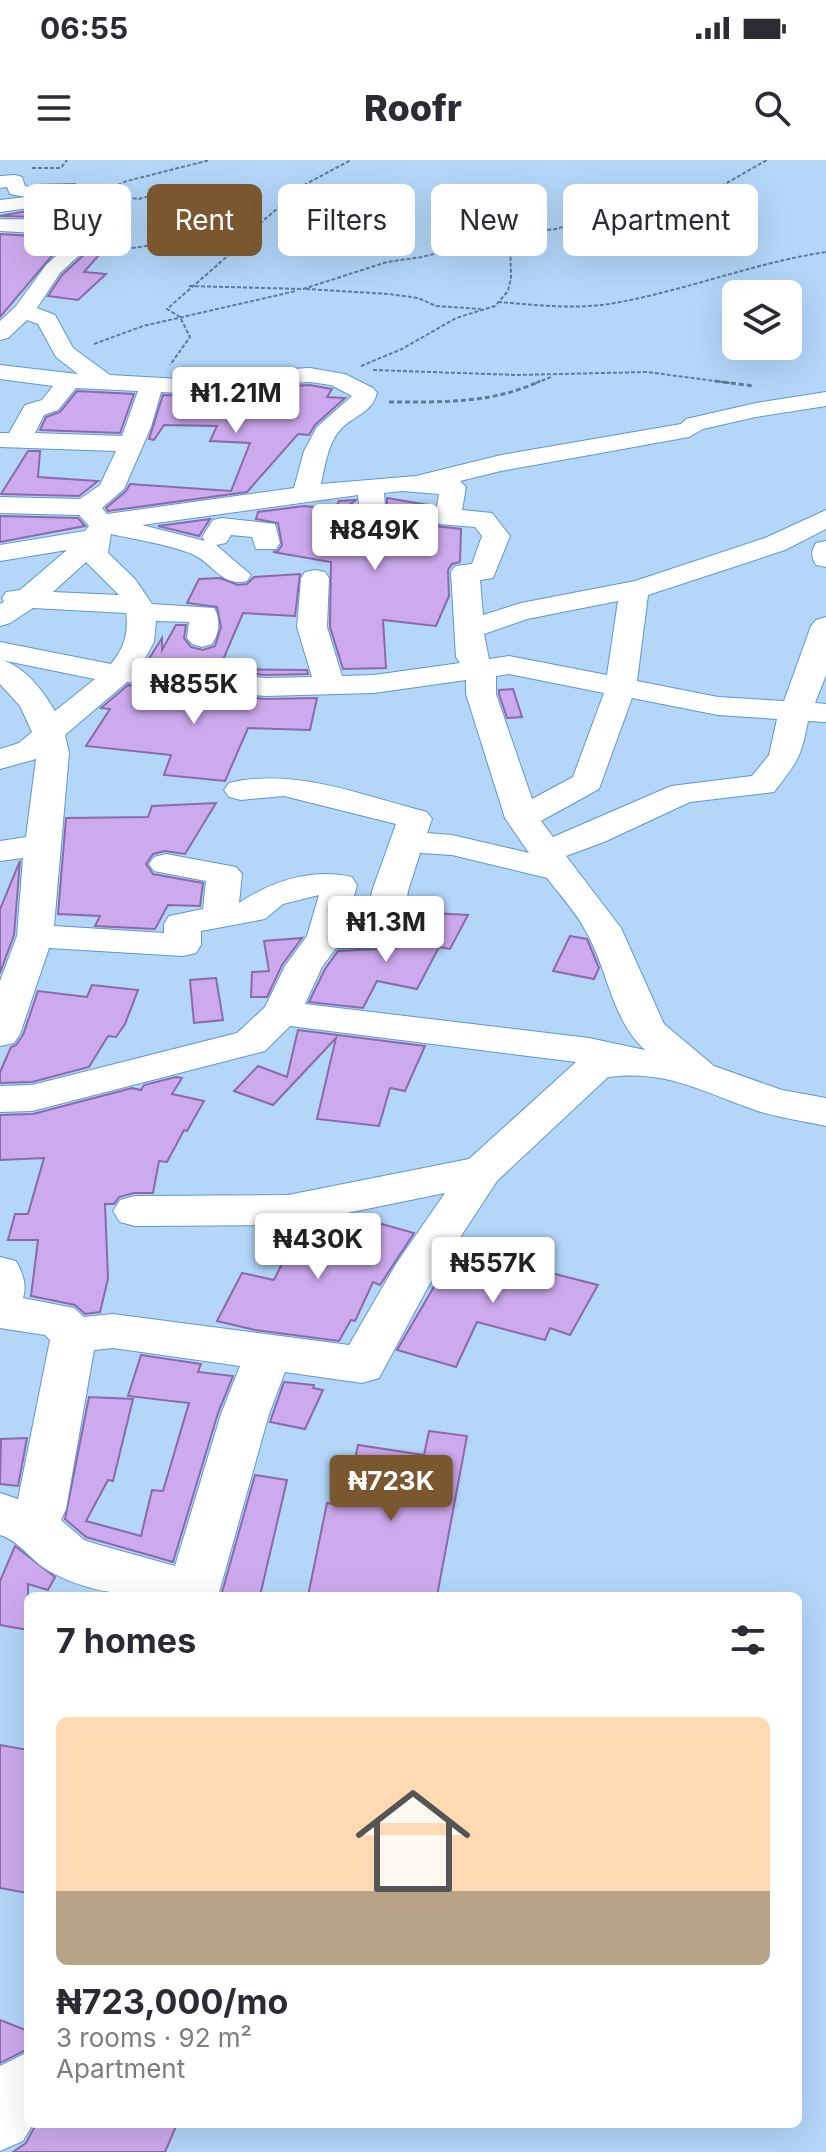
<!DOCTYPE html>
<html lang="en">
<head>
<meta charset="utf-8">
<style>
	:root { --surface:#fff; --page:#f2f2f3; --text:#2b2b33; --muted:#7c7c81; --accent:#7a572f }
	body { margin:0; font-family:Inter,sans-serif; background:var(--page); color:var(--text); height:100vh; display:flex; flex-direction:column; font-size:30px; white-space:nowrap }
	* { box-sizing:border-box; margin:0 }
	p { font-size:26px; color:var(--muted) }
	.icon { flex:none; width:44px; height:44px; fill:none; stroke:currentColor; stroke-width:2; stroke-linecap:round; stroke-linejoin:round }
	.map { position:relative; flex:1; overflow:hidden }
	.drawer { position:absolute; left:24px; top:1432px; width:778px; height:536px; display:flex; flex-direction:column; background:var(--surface); border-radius:12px; box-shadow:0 8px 32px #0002 }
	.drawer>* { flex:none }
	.hud { position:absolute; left:24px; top:24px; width:778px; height:72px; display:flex; gap:16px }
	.buttons { position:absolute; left:722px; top:120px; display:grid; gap:16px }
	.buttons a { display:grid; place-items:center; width:80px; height:80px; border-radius:12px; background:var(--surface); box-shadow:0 8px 32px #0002; font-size:40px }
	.price { position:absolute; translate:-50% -68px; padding:0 18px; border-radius:8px; background:#fff; color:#222; font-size:26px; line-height:52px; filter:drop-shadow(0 2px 4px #0008) }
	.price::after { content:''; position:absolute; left:50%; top:48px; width:24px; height:18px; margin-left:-12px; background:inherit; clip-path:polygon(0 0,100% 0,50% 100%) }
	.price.current { background:var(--accent); color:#fff }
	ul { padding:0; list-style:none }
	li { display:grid; align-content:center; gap:16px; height:424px; padding:0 32px }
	li span { display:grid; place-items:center; height:248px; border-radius:12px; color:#555 }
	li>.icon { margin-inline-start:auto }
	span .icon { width:144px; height:144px; fill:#fffc; stroke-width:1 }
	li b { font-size:34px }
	h2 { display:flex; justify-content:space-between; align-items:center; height:96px; padding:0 32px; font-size:34px }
	.pill { padding:0 28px; border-radius:12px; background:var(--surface); box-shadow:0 8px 32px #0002; font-size:28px; line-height:72px }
	.pill.current { background:var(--accent); color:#fff }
	.status { display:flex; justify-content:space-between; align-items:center; height:56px; padding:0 40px; background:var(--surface); direction:ltr }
	.status svg { height:22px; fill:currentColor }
	header { display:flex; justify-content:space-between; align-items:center; height:104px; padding:0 32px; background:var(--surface); font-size:36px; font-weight:800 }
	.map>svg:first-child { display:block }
</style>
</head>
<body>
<div class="status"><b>06:55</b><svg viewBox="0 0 49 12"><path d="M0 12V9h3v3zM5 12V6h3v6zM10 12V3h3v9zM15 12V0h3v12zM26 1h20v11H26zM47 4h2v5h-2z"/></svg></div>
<header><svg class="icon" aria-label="menu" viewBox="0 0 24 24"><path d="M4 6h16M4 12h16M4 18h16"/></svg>Roofr<svg class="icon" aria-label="search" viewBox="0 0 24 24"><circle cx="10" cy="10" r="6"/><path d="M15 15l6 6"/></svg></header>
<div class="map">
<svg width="826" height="1992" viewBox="0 0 826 1992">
	<rect width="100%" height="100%" fill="#b3d6f9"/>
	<g fill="#cdaaee" stroke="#8b6aaa" stroke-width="2">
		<polygon points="74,24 44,57 0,56 54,46 57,36 55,30 34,25"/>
		<polygon points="0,74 67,78 0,157"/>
		<polygon points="94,77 114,78 84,112 106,114 78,140 48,136 62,115 89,90 88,84"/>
		<polygon points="310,225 332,229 327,237 345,238 315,265 309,275 298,274 247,332 108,351 106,348 126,331 130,324 231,331 250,283 210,281 217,266 164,265 154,280 149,279 163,235 241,238 256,231 282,244 290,226"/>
		<polygon points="77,231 134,234 120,273 40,270 46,257 60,252"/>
		<polygon points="28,291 40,291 38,317 98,321 79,336 1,334"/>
		<polygon points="387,338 434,346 432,358 436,366 461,369 460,402 452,404 448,410 449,436 436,466 383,460 386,508 343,509 330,467 331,402 273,392 278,391 282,385 278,363 256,359 258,352 304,346 335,349 339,341 356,340 343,350 342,377 348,388 368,388 375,379 374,362 387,350"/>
		<polygon points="0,356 78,358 85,366 0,382"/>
		<polygon points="210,359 199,376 158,366"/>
		<polygon points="300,414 295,456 243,453 219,509 307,510 308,514 265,515 147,502 162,478 162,490 176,465 186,465 184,478 191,487 203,490 215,486 221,467 217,447 187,443 199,419 220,418 238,425 247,424 254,417"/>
		<polygon points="128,525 265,539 317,538 310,570 248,568 225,621 164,615 171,595 86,586 110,549 101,548"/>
		<polygon points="513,529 522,557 507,558 499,534 499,530"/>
		<polygon points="216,643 185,694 165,691 153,694 146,704 153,714 203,723 200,746 168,745 155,769 95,766 100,756 58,754 66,658 148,657 152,646"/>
		<polygon points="20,701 14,775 0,813 0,749"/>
		<polygon points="431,753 468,755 450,789 439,787 417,829 377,821 363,848 309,842 325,809 338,791 397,788 405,769 430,767"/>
		<polygon points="570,776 587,779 599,808 594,819 553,811"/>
		<polygon points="302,778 282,805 267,837 251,837 252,812 269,811 264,781"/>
		<polygon points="216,818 223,860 194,863 190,820"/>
		<polygon points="92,825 138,830 125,864 116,877 108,876 89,907 32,922 0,923 0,912 11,887 16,885 23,875 38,831 87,837"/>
		<polygon points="298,870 425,886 405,931 390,928 379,966 317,959 336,878 273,945 234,931 258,906 287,917"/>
		<polygon points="176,917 182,918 172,934 204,941 187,971 184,970 167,1002 159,1001 153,1033 134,1033 119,1037 114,1044 105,1044 108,1119 100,1152 85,1154 75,1145 31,1136 38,1080 8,1080 15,1054 28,1054 44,998 0,1000 0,955 33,954 132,928 141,930 144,925"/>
		<polygon points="357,1057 414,1073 380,1125 373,1122 355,1161 351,1160 339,1181 255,1170 217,1161 242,1113 274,1120 301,1065 319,1062 350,1069"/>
		<polygon points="456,1089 457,1089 598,1125 570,1175 550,1168 545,1180 477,1162 456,1207 397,1190"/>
		<polygon points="141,1195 201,1204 198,1212 233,1216 218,1253 173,1402 86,1377 65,1359 89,1237 133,1239 113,1321 108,1320 86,1361 141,1376 152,1330 163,1331 189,1243 128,1236"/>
		<polygon points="284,1222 314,1225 313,1228 323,1230 305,1269 270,1262"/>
		<polygon points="429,1271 467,1276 437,1436 308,1436 327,1343 345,1346 358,1285 424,1295"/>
		<polygon points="27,1278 18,1326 0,1324 1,1279"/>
		<polygon points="255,1315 287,1320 260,1436 221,1436"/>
		<polygon points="15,1386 55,1417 48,1430 28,1424 28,1470 0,1465 0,1421"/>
		<polygon points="0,1585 28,1590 28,1733 0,1728"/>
		<polygon points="0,1860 28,1871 28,1889 0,1903"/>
		<polygon points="36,1964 177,1964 165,1992 13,1992 26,1983"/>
	</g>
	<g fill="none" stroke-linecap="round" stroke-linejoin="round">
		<g stroke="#5d98ce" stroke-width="2">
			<g id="minor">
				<polygon points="15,15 22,17 25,26 52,31 54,35 51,45 0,52 0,40 26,37 10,34 7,27 0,28 0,16"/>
				<path d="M 0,59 C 22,60 79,56 93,73 L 85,84 L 87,88 L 60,113 L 37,148 L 55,155 L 73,188 L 110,215 L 216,221 L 271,210 L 310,208 L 345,214 L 373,228 L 377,233 C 371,254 354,255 341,269 C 328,282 325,307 321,324 L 416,316 L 501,295 L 681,264 L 686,259 L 756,243 L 826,232 L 826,246 L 756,257 L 703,269 L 689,277 L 501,311 L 460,321 L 466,327 L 462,350 L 492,353 L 510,376 L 493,418 L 480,420 L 483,455 L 521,443 L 635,421 L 765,378 L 826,350 L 826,369 L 785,390 L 648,435 L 637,521 L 718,537 L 784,541 L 811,466 L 816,460 L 826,457 L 826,515 L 815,543 L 826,544 L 826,562 L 808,561 C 801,599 797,602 774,632 L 690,642 L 604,682 L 566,696 L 621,768 L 664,864 L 714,906 L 782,930 L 826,938 L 826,966 C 804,961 780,958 758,951 C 705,933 667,909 608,917 L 497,1021 L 429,1125 L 379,1218 L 362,1223 L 285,1212 L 269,1254 L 218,1436 C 160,1436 102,1441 49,1411 C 31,1401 20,1381 0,1375 L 0,1333 L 18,1339 L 50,1180 L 45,1175 L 0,1168 L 0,1097 L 16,1101 C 23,1114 27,1124 23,1138 L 74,1148 L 84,1157 L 113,1154 L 349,1185 L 396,1104 L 445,1033 L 288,1065 L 135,1066 L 120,1062 L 113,1051 L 120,1040 L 135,1036 L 288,1035 L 469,999 L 576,902 L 290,866 L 265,891 L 32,951 L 0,952 L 0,926 L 32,925 L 237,873 L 265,847 L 285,806 L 307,776 L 319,735 L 283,744 L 265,759 L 201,771 L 201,785 L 196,793 L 183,796 L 49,788 L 20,874 L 14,883 L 0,886 L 0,821 L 17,776 L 23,698 L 0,701 L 0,681 L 26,677 L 36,599 L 0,609 L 0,589 L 19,583 L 32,572 L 20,546 L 0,524 L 0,482 L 111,504 C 124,488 129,473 126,453 L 33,448 L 10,463 L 0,466 L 0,444 L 4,442 L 2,438 L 6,432 L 20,430 L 67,390 L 0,401 L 0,385 L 85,371 L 89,366 L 79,355 L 0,353 L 0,337 L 80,339 L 100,325 L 116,291 L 0,287 L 0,273 L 9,273 L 25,245 L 42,240 L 53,226 L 0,219 L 0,205 L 78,214 L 56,197 L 38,164 L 27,160 L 8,178 L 0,180 L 0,161 L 16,146 L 46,105 L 66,87 L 72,75 L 0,71 ZM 310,222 L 331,225 L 352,236 L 317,267 L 304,291 L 294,328 L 107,354 L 102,348 L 124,329 L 151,267 L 161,232 L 216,235 L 271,224 ZM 76,228 L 138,231 L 122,276 L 35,273 L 44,255 L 58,250 ZM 402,331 L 439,334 L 435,358 L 439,364 L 475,367 L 482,376 L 472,404 L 455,406 L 451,412 L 456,497 L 460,503 L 374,515 L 342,516 L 327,467 L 329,418 L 325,412 L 315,410 L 305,412 L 301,418 L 297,467 L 312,517 L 265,518 L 142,504 L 154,482 L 156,461 L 189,462 L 187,478 L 192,484 L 202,487 L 212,484 C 219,475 221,458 214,448 L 152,444 L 135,419 L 108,393 L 111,374 C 137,380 167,384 192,394 C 213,403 221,427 247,421 L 251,415 L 216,385 L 226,383 L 231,375 L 252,377 L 256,389 L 276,389 L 280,383 L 275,364 L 222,358 L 213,360 L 202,377 L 205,381 L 142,365 L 358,335 L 359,345 L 348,347 C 341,357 342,376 348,385 L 368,385 L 372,379 L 371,360 L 376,359 L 385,348 L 384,333 ZM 86,402 L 119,435 L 53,432 ZM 618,441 L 607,515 L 509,496 L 489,499 L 484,474 L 527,459 ZM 1,500 L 95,519 L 55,551 C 43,531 25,506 1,500 ZM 509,514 L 604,533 L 573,617 L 532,639 L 496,534 L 496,516 ZM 466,520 L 466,534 L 505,658 L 529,693 L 452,675 L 427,673 L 432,659 L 427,652 C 363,636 295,607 229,623 L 224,630 L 229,637 L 241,640 L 284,636 L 396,664 L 372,731 L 366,766 L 346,766 L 357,725 L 352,717 C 312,708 272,721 239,743 L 242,714 L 236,707 L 166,694 L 154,697 L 149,704 L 154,711 L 206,721 L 203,749 L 169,756 L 164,764 L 164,773 L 54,766 L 69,593 L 65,575 L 127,522 L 265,536 L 374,533 ZM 632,538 L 718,555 L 777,559 L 769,595 L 752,616 L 671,626 L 553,677 L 541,661 L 599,629 ZM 420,693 L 452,695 L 547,718 C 559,734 574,750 584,768 C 608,807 610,858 645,890 L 589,878 L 305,844 L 322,807 L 336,788 L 383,788 L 396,785 L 401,777 L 408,731 ZM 113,1188 L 240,1206 L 221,1254 L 175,1406 L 96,1384 L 84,1380 L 61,1360 L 66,1349 L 94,1190 Z"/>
				<path d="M 826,381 L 826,407 L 816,405 C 811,397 811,391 816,383 Z"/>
				<polygon points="28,1892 28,1964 33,1964 23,1981 0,1991 0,1906"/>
			</g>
		</g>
		<g stroke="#5f7c99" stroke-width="2" stroke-dasharray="4 2" stroke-linecap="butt">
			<polyline points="32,8 61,8 67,0"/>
			<polyline points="97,34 139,39 158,34 212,35 227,46 250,72 231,93 167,149 180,157 190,177 170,205"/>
			<polyline points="66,40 94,35 127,21 210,0"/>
			<polyline points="92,54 104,48 112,38"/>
			<polyline points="102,92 250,72 285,42 289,33 351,0"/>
			<polyline points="189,126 303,129 387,102 422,97 511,74 556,69 620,49 718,28 767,0"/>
			<polyline points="306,129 389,134 418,138 436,146 481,149"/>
			<path d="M 498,142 C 537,145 576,150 615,143 C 687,130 754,103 826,92"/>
			<polyline points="94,184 143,166 296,131"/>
			<polyline points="361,206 402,189 456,158 495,146 508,131 511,118 510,81 515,74"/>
			<polyline points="373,210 517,215 647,212 730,223"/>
			<polyline points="536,223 551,217"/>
		</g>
		<g stroke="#5f7c99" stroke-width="3" stroke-dasharray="5 3" stroke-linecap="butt">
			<polyline points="715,221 754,226"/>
			<path d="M 389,242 C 441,242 492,244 540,221"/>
		</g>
		<use href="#minor" fill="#fff" fill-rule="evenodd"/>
	</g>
</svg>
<div class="buttons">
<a><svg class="icon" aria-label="layers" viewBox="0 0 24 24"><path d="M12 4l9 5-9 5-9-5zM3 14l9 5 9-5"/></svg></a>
</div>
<b class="price" style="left:236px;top:275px">₦1.21M</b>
<b class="price" style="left:375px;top:412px">₦849K</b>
<b class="price" style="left:194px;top:566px">₦855K</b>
<b class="price" style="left:386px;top:804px">₦1.3M</b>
<b class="price" style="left:318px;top:1121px">₦430K</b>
<b class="price" style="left:493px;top:1145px">₦557K</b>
<b class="price current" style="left:391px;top:1363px">₦723K</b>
<div class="hud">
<a class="pill">Buy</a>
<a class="pill current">Rent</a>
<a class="pill">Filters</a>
<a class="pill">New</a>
<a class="pill">Apartment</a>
</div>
<section class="drawer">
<h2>7 homes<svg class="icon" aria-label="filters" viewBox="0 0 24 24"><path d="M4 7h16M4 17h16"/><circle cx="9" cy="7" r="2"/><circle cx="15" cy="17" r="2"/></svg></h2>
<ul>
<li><span style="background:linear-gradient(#ffd9b3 70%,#b9a48a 0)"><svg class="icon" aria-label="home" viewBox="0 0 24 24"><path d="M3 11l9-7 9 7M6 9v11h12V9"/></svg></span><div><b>₦723,000/mo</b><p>3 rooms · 92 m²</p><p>Apartment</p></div></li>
</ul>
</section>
</div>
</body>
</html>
